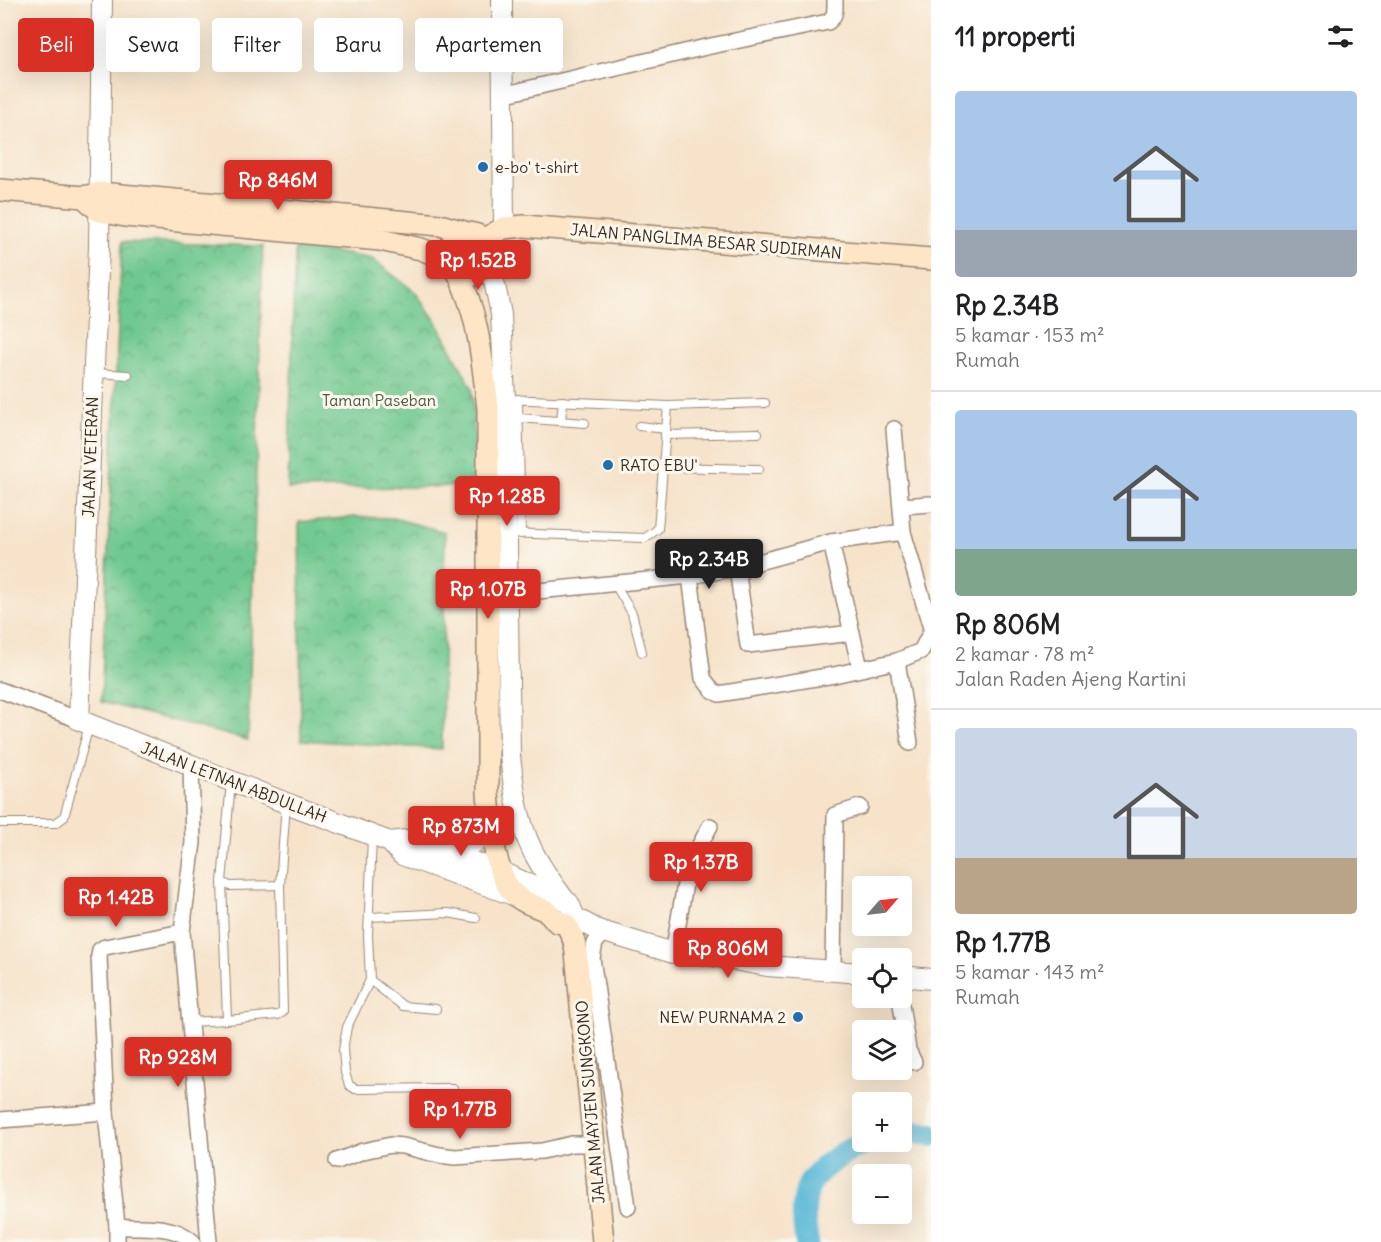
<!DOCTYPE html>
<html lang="id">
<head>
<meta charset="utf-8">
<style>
	:root { --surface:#fff; --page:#f2f2f2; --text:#202124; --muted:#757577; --line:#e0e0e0; --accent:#d93025 }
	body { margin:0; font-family:Delius,sans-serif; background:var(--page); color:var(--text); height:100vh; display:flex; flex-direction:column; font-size:22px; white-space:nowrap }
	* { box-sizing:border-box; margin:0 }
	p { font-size:20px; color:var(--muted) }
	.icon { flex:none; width:33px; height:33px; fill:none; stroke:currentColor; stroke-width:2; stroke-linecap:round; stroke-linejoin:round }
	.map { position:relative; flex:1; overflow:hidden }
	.details { display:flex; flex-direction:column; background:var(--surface); width:450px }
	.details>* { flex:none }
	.top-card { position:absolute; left:18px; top:18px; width:570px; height:54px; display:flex; gap:12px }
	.needle { width:39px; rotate:62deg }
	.fabs { position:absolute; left:852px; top:876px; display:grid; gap:12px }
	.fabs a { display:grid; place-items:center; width:60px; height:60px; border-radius:6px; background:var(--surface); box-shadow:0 6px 24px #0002; font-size:30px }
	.price { position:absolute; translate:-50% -51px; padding:0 14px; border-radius:6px; background:var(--accent); color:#fff; font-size:20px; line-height:39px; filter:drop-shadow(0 2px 3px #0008) }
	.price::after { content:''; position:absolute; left:50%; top:36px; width:18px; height:14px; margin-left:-9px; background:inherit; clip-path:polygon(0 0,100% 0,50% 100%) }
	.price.on { background:#222; color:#fff }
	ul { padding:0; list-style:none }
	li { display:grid; align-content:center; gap:12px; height:318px; padding:0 24px }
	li+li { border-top:2px solid var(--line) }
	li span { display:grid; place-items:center; height:186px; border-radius:6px; color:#555 }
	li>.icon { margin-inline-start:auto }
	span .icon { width:108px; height:108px; fill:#fffc; stroke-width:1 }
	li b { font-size:26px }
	h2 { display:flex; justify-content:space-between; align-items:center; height:72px; padding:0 24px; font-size:26px }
	.tag { padding:0 21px; border-radius:6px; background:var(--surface); box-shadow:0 6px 24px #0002; font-size:21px; line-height:54px }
	.tag.on { background:var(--accent); color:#fff }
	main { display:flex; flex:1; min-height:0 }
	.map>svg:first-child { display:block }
</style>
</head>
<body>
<main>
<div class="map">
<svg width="931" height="1242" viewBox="0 0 931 1242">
	<defs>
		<pattern id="park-crowns" width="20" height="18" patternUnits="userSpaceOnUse" patternTransform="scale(1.5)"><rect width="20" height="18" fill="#6ec88f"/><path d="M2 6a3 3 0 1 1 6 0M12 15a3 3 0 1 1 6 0" fill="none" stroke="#5ca374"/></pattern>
	</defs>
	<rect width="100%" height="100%" fill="#fbf7ec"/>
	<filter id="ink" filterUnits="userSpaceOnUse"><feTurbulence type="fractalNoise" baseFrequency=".0167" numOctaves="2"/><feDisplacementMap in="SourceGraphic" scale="12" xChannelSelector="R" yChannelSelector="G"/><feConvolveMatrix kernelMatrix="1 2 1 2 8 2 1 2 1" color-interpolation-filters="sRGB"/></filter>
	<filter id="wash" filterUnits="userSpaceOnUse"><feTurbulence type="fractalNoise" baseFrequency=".008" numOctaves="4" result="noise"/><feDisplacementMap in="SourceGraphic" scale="24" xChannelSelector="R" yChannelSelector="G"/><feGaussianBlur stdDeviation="1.35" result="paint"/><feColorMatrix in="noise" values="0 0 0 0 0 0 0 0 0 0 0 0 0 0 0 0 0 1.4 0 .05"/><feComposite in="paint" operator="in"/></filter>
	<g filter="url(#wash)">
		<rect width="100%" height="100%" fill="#f6e3ca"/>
		<g fill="url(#park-crowns)" stroke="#547956" stroke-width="1.5">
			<polygon points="122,242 263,246 248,740 101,702"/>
			<polygon points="295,249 334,252 372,259 415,292 438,324 472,388 477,486 288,489"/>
			<polygon points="356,517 393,518 445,532 442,749 301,740 299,522"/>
		</g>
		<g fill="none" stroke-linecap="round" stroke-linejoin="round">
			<g stroke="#58b8d7" stroke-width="24">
				<polyline points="902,1133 910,1131 931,1135"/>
				<path d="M 807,1242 C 804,1225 802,1209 807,1191 C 813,1169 850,1147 871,1142"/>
			</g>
		</g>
	</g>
	<g filter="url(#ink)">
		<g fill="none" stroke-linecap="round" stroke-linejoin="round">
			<g stroke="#988674" stroke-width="10">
				<g id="service">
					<polyline points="95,373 128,375"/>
					<polyline points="507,399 668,406 658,529 645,538 507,533"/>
					<polyline points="518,399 521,534"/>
					<polyline points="668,406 765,403"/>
					<polyline points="518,418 585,423"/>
					<polyline points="561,421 563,401"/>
					<polyline points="639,426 666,429"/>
					<polyline points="665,435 758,433"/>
					<polyline points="663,467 759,469"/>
					<polyline points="614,583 632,613 642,652"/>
					<polyline points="231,782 222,882 230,886 280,885 286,804"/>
					<polyline points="0,823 56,823 64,817 89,726"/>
					<polyline points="372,837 368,935 370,980 347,1027 343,1050 345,1073 349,1085 355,1089 453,1088"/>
					<polyline points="222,882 227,1020 278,1015 283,1012 280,885"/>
					<polyline points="369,917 448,913 476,918"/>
					<polyline points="370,980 403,1006 436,1009"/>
					<polyline points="189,1022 227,1020"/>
				</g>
			</g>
			<g stroke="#988674" stroke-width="18">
				<g id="minor">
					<path d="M 502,95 L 706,47 L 828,22 C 836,16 835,10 835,0"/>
					<polyline points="894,429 903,532 931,628"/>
					<polyline points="901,506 931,504"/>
					<polyline points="831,542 860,668"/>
					<polyline points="737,568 748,645 852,633"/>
					<polyline points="690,576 703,678 713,691 719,694 834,675 897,661 921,651 931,632"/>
					<polyline points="507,594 690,576 737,568 831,542 903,532"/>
					<polyline points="897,661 910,743"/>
					<polyline points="0,690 79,720"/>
					<polyline points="182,932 209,1242"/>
					<polyline points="605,932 595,943 592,958 628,1207"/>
					<polyline points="673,953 688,867 710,826"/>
					<polyline points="833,970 835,815 860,807"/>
					<polyline points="900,998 908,1050 914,1062"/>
					<polyline points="106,1112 99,956 100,950 105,947 182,932 193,842 191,765"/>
					<path d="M 0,1120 L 106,1112 L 117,1226 C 144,1229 173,1223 193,1242"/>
					<polyline points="337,1161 363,1151 391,1145 403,1146 439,1155 455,1157 542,1151 572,1144 593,1144"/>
					<polyline points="117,1226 117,1242"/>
				</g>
			</g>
			<g stroke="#988674" stroke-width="22">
				<g id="tertiary">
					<polyline points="102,0 99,247 79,720 286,803 390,842 407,840 500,871 569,903 573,913 569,921 564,923"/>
					<polyline points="502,0 504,228"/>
					<path d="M 490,262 L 501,314 L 505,398 L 510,755 C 514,793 519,831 540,864 C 547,876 556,888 564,899"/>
					<polyline points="390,842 402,855 516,896"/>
					<path d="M 446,852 C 474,847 485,841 487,811"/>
					<polyline points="572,916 598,930 673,953 699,954 767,966 862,973"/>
					<polyline points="902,976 931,979"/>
				</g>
			</g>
			<g stroke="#988674" stroke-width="24">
				<g id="secondary">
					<polyline points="0,190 84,197 100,193 440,225 468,233"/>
					<polyline points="84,197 99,211 125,216 380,240 421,249 450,261"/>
					<polyline points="484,239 504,228 524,226 931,259"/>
					<path d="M 458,272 C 486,286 504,249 479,236 C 466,229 450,238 449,253 C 448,263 454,266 458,273 C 461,278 463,285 465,290 C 480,327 483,369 488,408 L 488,794 C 491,823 493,874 515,895 C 524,904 538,906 548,912 C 552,915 553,919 557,922 L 564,923 C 574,933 576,948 577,963 L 603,1242"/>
				</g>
			</g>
			<use href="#service" stroke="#fff" stroke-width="8"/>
			<use href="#minor" stroke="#fff" stroke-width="15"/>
			<use href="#tertiary" stroke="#fff" stroke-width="20"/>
			<use href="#secondary" stroke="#fde5c5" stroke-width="21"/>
		</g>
	</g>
	<g fill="#1f6fb2" stroke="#fbf7ec" stroke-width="2">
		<circle cx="483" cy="167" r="6"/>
		<circle cx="608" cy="465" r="6"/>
		<circle cx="798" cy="1017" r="6"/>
	</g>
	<g text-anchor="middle" stroke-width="6" stroke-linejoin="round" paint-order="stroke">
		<g font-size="16" fill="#3b2a1e" stroke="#fbf7ec" text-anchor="start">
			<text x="495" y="173">e-bo' t-shirt</text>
			<text x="620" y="471">RATO EBU'</text>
			<text x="786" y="1023" text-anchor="end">NEW PURNAMA 2</text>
		</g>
		<g font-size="16" fill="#3b2a1e" stroke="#fbf7ec">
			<text transform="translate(706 241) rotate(5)" y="6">JALAN PANGLIMA BESAR SUDIRMAN</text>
			<text transform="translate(90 457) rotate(-88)" y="6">JALAN VETERAN</text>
			<text transform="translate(234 782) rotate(21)" y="6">JALAN LETNAN ABDULLAH</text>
			<text transform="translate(590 1102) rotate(-95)" y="6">JALAN MAYJEN SUNGKONO</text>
		</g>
		<g font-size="16" fill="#4a5940" stroke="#fbf7ec">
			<text x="379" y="406">Taman Paseban</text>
		</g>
	</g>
</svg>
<div class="fabs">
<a><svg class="needle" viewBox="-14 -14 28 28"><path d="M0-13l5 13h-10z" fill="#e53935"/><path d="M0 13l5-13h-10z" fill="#757577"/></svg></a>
<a><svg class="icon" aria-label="locate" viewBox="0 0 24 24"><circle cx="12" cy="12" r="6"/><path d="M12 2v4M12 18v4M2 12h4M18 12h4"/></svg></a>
<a><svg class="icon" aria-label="layers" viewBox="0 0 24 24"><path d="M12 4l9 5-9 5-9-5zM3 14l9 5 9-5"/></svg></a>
<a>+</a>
<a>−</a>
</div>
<b class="price" style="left:278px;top:211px">Rp 846M</b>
<b class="price" style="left:478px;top:291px">Rp 1.52B</b>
<b class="price" style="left:507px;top:527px">Rp 1.28B</b>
<b class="price on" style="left:709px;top:590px">Rp 2.34B</b>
<b class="price" style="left:488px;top:620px">Rp 1.07B</b>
<b class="price" style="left:461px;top:857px">Rp 873M</b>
<b class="price" style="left:701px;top:893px">Rp 1.37B</b>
<b class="price" style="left:116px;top:928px">Rp 1.42B</b>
<b class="price" style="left:728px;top:979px">Rp 806M</b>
<b class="price" style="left:178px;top:1088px">Rp 928M</b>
<b class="price" style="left:460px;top:1140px">Rp 1.77B</b>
<div class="top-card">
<a class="tag on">Beli</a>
<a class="tag">Sewa</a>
<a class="tag">Filter</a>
<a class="tag">Baru</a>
<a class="tag">Apartemen</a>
</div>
</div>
<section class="details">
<h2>11 properti<svg class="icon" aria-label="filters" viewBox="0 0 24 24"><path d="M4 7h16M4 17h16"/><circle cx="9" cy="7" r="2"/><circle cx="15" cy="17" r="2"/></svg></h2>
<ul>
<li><span style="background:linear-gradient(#a9c7e8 75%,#9aa5b1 0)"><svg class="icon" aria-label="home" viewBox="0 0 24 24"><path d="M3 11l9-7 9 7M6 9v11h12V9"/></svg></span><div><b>Rp 2.34B</b><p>5 kamar · 153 m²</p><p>Rumah</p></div></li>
<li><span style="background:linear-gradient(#a9c7e8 75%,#7fa58c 0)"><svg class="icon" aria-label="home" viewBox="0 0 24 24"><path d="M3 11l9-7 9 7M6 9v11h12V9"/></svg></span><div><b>Rp 806M</b><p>2 kamar · 78 m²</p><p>Jalan Raden Ajeng Kartini</p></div></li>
<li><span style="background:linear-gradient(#c9d6e8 70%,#b9a48a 0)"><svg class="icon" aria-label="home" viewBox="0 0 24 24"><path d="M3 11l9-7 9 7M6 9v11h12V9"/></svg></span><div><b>Rp 1.77B</b><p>5 kamar · 143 m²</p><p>Rumah</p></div></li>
</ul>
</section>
</main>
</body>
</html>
